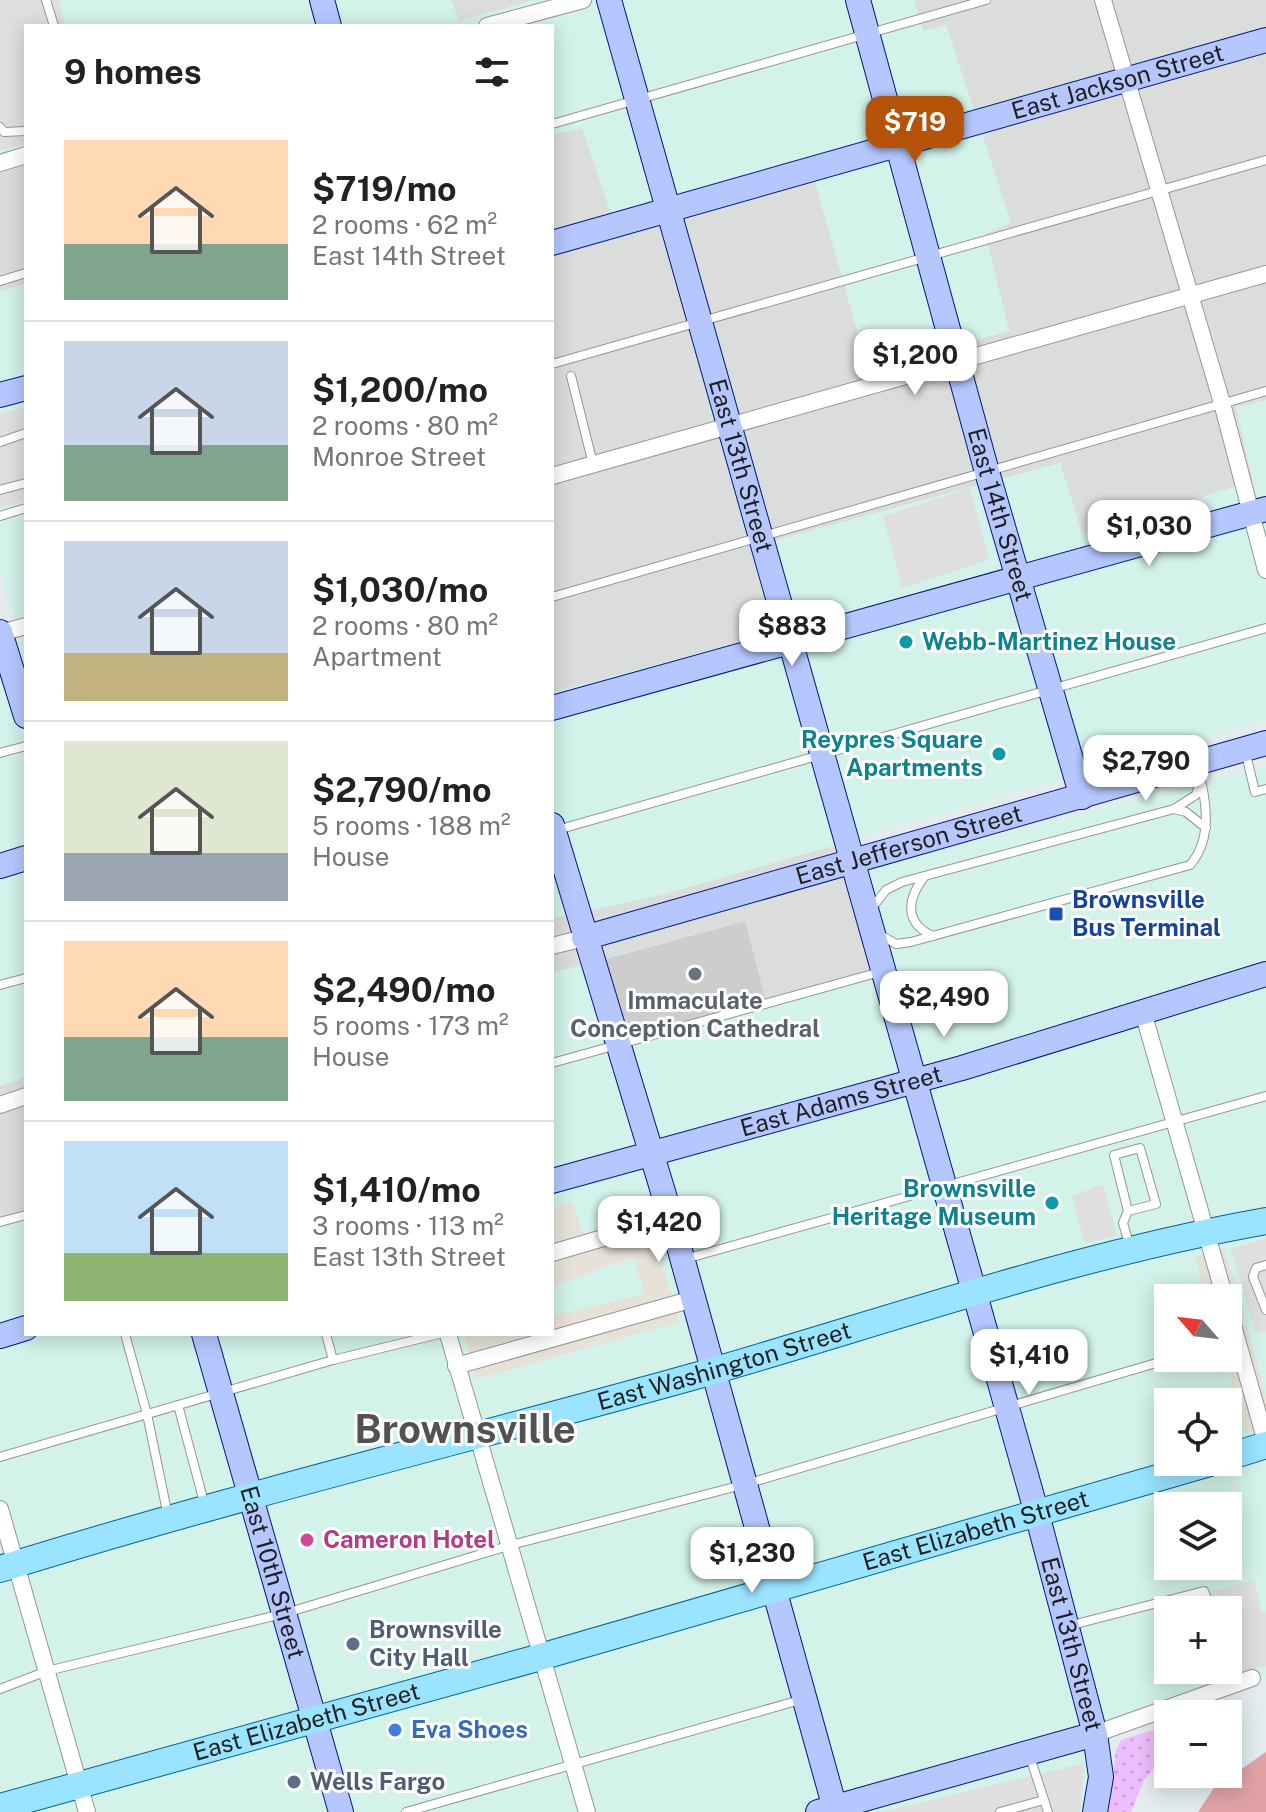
<!DOCTYPE html>
<html lang="en">
<head>
<meta charset="utf-8">
<style>
	:root { --surface:#fff; --page:#f6f6f6; --text:#222; --muted:#767676; --line:#e0e0e0; --accent:#b45309 }
	body { margin:0; font-family:"Public Sans",sans-serif; background:var(--page); color:var(--text); height:100vh; display:flex; flex-direction:column; font-size:30px; white-space:nowrap }
	* { box-sizing:border-box; margin:0 }
	p { font-size:26px; color:var(--muted) }
	.icon { flex:none; width:44px; height:44px; fill:none; stroke:currentColor; stroke-width:2; stroke-linecap:round; stroke-linejoin:round }
	.map { position:relative; flex:1; overflow:hidden }
	.side { position:absolute; left:24px; top:24px; width:530px; height:1312px; display:flex; flex-direction:column; background:var(--surface); border-radius:0px; box-shadow:0 4px 20px #0003 }
	.side>* { flex:none }
	.needle { width:52px; rotate:298deg }
	.buttons { position:absolute; left:1154px; top:1284px; display:grid; gap:16px }
	.buttons a { display:grid; place-items:center; width:88px; height:88px; border-radius:0px; background:var(--surface); box-shadow:0 4px 20px #0003; font-size:40px }
	.price { position:absolute; translate:-50% -68px; padding:0 18px; border-radius:16px; background:#fff; color:#222; font-size:26px; line-height:52px; filter:drop-shadow(0 2px 4px #0008) }
	.price::after { content:''; position:absolute; left:50%; top:48px; width:24px; height:18px; margin-left:-12px; background:inherit; clip-path:polygon(0 0,100% 0,50% 100%) }
	.price.current { background:var(--accent); color:#fff }
	ul { padding:0; list-style:none }
	li { display:flex; align-items:center; gap:24px; height:200px; padding:0 40px }
	li+li { border-top:2px solid var(--line) }
	li span { display:grid; place-items:center; flex:none; width:224px; height:160px; border-radius:0px; color:#555 }
	li>.icon { margin-inline-start:auto }
	span .icon { width:96px; height:96px; fill:#fffc; stroke-width:1 }
	li b { font-size:34px }
	h2 { display:flex; justify-content:space-between; align-items:center; height:96px; padding:0 40px; font-size:34px }
	.map>svg:first-child { display:block }
</style>
</head>
<body>
<div class="map">
<svg width="1266" height="1812" viewBox="0 0 1266 1812">
	<defs>
		<pattern id="park-dots" width="8" height="8" patternUnits="userSpaceOnUse" patternTransform="scale(2)"><rect width="8" height="8" fill="#efbefd"/><path d="M2 2h.1M6 6h.1" fill="none" stroke="#cca3d8" stroke-width="1.8" stroke-linecap="round"/></pattern>
	</defs>
	<rect width="100%" height="100%" fill="#e4ecf0"/>
	<g fill="#dbdddc">
		<polygon points="451,0 535,0 459,21"/>
		<polygon points="914,0 1266,0 1266,400 1236,408 1253,481 1082,534 1060,463 751,547 773,633 552,693 552,134 582,128 810,164 868,369 1009,331 985,233 1011,223 946,25 923,32"/>
		<polygon points="26,161 26,284 0,292 0,170"/>
		<polygon points="847,842 893,971 766,1002 744,921 552,973 552,918 661,895"/>
		<polygon points="26,1077 26,1211 0,1218 0,1086"/>
	</g>
	<g fill="#d2f2ea" fill-rule="evenodd">
		<polygon points="0,0 451,0 459,21 535,0 914,0 923,31 946,25 1011,223 985,234 1009,331 868,369 810,164 612,217 582,128 552,134 552,26 26,26 26,161 0,170"/>
		<polygon points="26,284 26,1077 0,1086 0,647 21,641 0,573 0,292"/>
		<polygon points="1266,400 1266,720 661,895 552,918 552,693 773,633 750,547 1060,463 1082,533 1253,482 1236,407"/>
		<path d="M 1266,766 L 1266,1678 L 1111,1737 L 1104,1812 L 0,1812 L 0,1218 L 26,1211 L 26,1334 L 552,1334 L 552,973 L 602,960 L 623,1040 L 892,971 L 865,870 ZM 1168,1298 L 1228,1298 L 1228,1358 L 1168,1358 ZM 1168,1402 L 1228,1402 L 1228,1462 L 1168,1462 ZM 1168,1506 L 1228,1506 L 1228,1566 L 1168,1566 ZM 1168,1610 L 1228,1610 L 1228,1670 L 1168,1670 Z"/>
	</g>
	<polygon fill="#cdcdcd" points="745,921 766,1002 623,1041 602,960"/>
	<polygon fill="url(#park-dots)" points="1168,1725 1168,1751 1144,1780 1131,1812 1108,1812 1116,1750 1121,1740"/>
	<g fill="#dfdfdf">
		<polygon points="0,0 58,0 66,26 26,26 26,144 0,150"/>
		<polygon points="26,407 26,501 0,507 0,414"/>
		<polygon points="970,488 989,560 902,588 883,516"/>
		<polygon points="1103,1184 1117,1235 1085,1244 1072,1196"/>
		<polygon points="1266,1238 1266,1331 1256,1334 1231,1249"/>
		<polygon points="1254,1580 1261,1610 1266,1613 1266,1666 1230,1676 1228,1610 1211,1610 1206,1593"/>
		<polygon points="1085,1763 1080,1812 880,1812"/>
	</g>
	<g fill="#e6e2d8">
		<polygon points="573,1202 583,1234 648,1215 679,1322 476,1379 464,1334 472,1334 474,1339 490,1337 490,1334 552,1334 552,1316 644,1294 634,1257 552,1286 552,1208"/>
		<polygon points="1224,1248 1266,1395 1266,1427 1246,1433 1225,1358 1228,1358 1228,1298 1207,1298 1195,1257"/>
	</g>
	<polygon fill="#e1a2a6" points="1266,1752 1266,1812 1198,1812 1214,1788"/>
	<g fill="none" stroke-linecap="round" stroke-linejoin="round">
		<g stroke="#969696" stroke-width="10">
			<g id="lane">
				<polyline points="46,0 54,26"/>
				<polyline points="552,124 986,0"/>
				<polyline points="0,127 4,132 26,131"/>
				<polyline points="0,281 26,273"/>
				<polyline points="552,364 1266,160"/>
				<polyline points="571,376 593,464"/>
				<polyline points="0,442 26,433"/>
				<polyline points="0,490 26,483"/>
				<polyline points="0,516 26,508"/>
				<polyline points="552,597 1266,391"/>
				<polyline points="1245,750 1255,792 1266,789"/>
				<polyline points="0,753 26,746"/>
				<polyline points="1174,809 1186,812 1206,828"/>
				<polyline points="557,830 1266,628"/>
				<path d="M 924,877 C 907,900 904,923 933,936"/>
				<polyline points="871,909 886,890 902,882 1174,809 1196,795 1201,778"/>
				<path d="M 879,934 L 896,944 L 911,942 L 1190,865 C 1214,838 1206,797 1197,764"/>
				<polyline points="0,985 26,978"/>
				<polyline points="552,1063 880,972"/>
				<polyline points="1128,1211 1156,1204 1140,1148 1114,1155 1128,1211 1123,1223 1130,1247"/>
				<polyline points="0,1222 26,1215"/>
				<polyline points="685,1259 1266,1096"/>
				<polyline points="1266,1265 1256,1268 1253,1277 1266,1310"/>
				<polyline points="125,1334 147,1414 168,1516"/>
				<polyline points="326,1334 333,1360"/>
				<polyline points="178,1405 205,1506"/>
				<polyline points="0,1457 333,1360 439,1334"/>
				<polyline points="1068,1626 1204,1591 1211,1610"/>
				<polyline points="1228,1661 1235,1683"/>
				<polyline points="0,1689 47,1671 286,1613 511,1545 746,1484 1173,1358"/>
				<polyline points="1029,1754 1048,1812"/>
				<polyline points="406,1812 800,1700"/>
				<polyline points="1000,1812 1044,1800"/>
			</g>
		</g>
		<g stroke="#969696" stroke-width="18">
			<g id="street">
				<polyline points="1103,0 1222,403 1266,570"/>
				<polyline points="487,26 583,0"/>
				<polyline points="0,163 26,155"/>
				<polyline points="552,476 1266,274"/>
				<polyline points="0,633 26,626"/>
				<polyline points="552,946 584,938"/>
				<polyline points="1143,1012 1225,1298"/>
				<polyline points="0,1105 26,1096"/>
				<polyline points="552,1253 671,1218"/>
				<polyline points="1228,1308 1266,1442"/>
				<polyline points="448,1334 587,1812"/>
				<polyline points="456,1366 693,1299"/>
				<polyline points="0,1509 87,1812"/>
				<polyline points="1095,1734 1252,1678"/>
			</g>
		</g>
		<g stroke="#00187b" stroke-width="26">
			<g id="secondary">
				<polyline points="322,0 329,26"/>
				<path id="s1" d="M 609,0 L 1037,1514 L 1095,1734 L 1101,1777 L 1095,1812"/>
				<path id="s2" d="M 858,0 L 987,472 L 1082,797"/>
				<path id="s3" d="M 552,243 L 1266,40"/>
				<polyline points="0,395 26,388"/>
				<polyline points="0,632 26,716"/>
				<polyline points="552,708 1266,509"/>
				<polyline points="552,825 671,1218 836,1812"/>
				<polyline points="0,866 26,858"/>
				<path id="s4" d="M 584,938 L 1266,743"/>
				<path id="s5" d="M 552,1181 L 962,1068 L 1266,974"/>
				<path id="s6" d="M 204,1334 L 341,1812"/>
				<polyline points="0,1336 26,1328"/>
				<polyline points="818,1812 1095,1734"/>
			</g>
		</g>
		<g stroke="#006199" stroke-width="28">
			<g id="primary">
				<polyline points="1228,1457 1266,1445"/>
				<path id="s7" d="M 0,1569 C 231,1497 467,1440 699,1375 C 887,1321 1074,1255 1266,1221"/>
				<path id="s8" d="M 0,1807 L 530,1660 L 1213,1462"/>
			</g>
		</g>
		<use href="#lane" stroke="#fff" stroke-width="8"/>
		<use href="#street" stroke="#fff" stroke-width="16"/>
		<use href="#secondary" stroke="#b5c7fe" stroke-width="24"/>
		<use href="#primary" stroke="#9ae4ff" stroke-width="26"/>
	</g>
	<g fill="#0f9aa8" stroke="#fff" stroke-width="3">
		<circle cx="906" cy="642" r="8"/>
		<circle cx="999" cy="754" r="8"/>
		<circle cx="1052" cy="1203" r="8"/>
	</g>
	<rect fill="#1a4fb4" stroke="#fff" stroke-width="3" x="1048" y="906" width="16" height="16" rx="4"/>
	<circle fill="#6b7280" stroke="#fff" stroke-width="3" cx="695" cy="974" r="8"/>
	<circle fill="#d1479c" stroke="#fff" stroke-width="3" cx="307" cy="1540" r="8"/>
	<g fill="#5c6f8a" stroke="#fff" stroke-width="3">
		<circle cx="353" cy="1644" r="8"/>
		<circle cx="294" cy="1782" r="8"/>
	</g>
	<circle fill="#3f7fe0" stroke="#fff" stroke-width="3" cx="395" cy="1730" r="8"/>
	<g text-anchor="middle" stroke-width="6" stroke-linejoin="round" paint-order="stroke">
		<g font-size="24" fill="#1f1f1f" stroke="#fff">
			<text dy="8" stroke="none"><textPath href="#s3" startOffset="588">East Jackson Street</textPath></text>
			<text dy="8" stroke="none"><textPath href="#s1" startOffset="484">East 13th Street</textPath></text>
			<text dy="8" stroke="none"><textPath href="#s2" startOffset="534">East 14th Street</textPath></text>
			<text dy="8" stroke="none"><textPath href="#s4" startOffset="338">East Jefferson Street</textPath></text>
			<text dy="8" stroke="none"><textPath href="#s5" startOffset="300">East Adams Street</textPath></text>
			<text dy="8" stroke="none"><textPath href="#s7" startOffset="752">East Washington Street</textPath></text>
			<text dy="8" stroke="none"><textPath href="#s8" startOffset="1014">East Elizabeth Street</textPath></text>
			<text dy="8" stroke="none"><textPath href="#s6" startOffset="248">East 10th Street</textPath></text>
			<text dy="8" stroke="none"><textPath href="#s1" startOffset="1708">East 13th Street</textPath></text>
			<text dy="8" stroke="none"><textPath href="#s8" startOffset="318">East Elizabeth Street</textPath></text>
		</g>
		<g font-size="24" font-weight="bold" fill="#0d838f" stroke="#fff" text-anchor="end">
			<text x="922" y="650" text-anchor="start">Webb-Martinez House</text>
			<text x="983" y="748">Reypres Square<tspan x="983" dy="28">Apartments</tspan></text>
			<text x="1036" y="1197">Brownsville<tspan x="1036" dy="28">Heritage Museum</tspan></text>
		</g>
		<g font-size="24" font-weight="bold" fill="#164399" stroke="#fff" text-anchor="start">
			<text x="1072" y="908">Brownsville<tspan x="1072" dy="28">Bus Terminal</tspan></text>
		</g>
		<g font-size="24" font-weight="bold" fill="#5b616d" stroke="#fff">
			<text x="695" y="1009">Immaculate<tspan x="695" dy="28">Conception Cathedral</tspan></text>
		</g>
		<g font-size="24" font-weight="bold" fill="#b23c85" stroke="#fff" text-anchor="start">
			<text x="323" y="1548">Cameron Hotel</text>
		</g>
		<g font-size="24" font-weight="bold" fill="#4e5e75" stroke="#fff" text-anchor="start">
			<text x="369" y="1638">Brownsville<tspan x="369" dy="28">City Hall</tspan></text>
			<text x="310" y="1790">Wells Fargo</text>
		</g>
		<g font-size="24" font-weight="bold" fill="#366cbe" stroke="#fff" text-anchor="start">
			<text x="411" y="1738">Eva Shoes</text>
		</g>
		<g font-size="40" font-weight="bold" fill="#525252" stroke="#fff">
			<text x="465" y="1443">Brownsville</text>
		</g>
	</g>
</svg>
<div class="buttons">
<a><svg class="needle" viewBox="-14 -14 28 28"><path d="M0-13l5 13h-10z" fill="#e53935"/><path d="M0 13l5-13h-10z" fill="#767676"/></svg></a>
<a><svg class="icon" aria-label="locate" viewBox="0 0 24 24"><circle cx="12" cy="12" r="6"/><path d="M12 2v4M12 18v4M2 12h4M18 12h4"/></svg></a>
<a><svg class="icon" aria-label="layers" viewBox="0 0 24 24"><path d="M12 4l9 5-9 5-9-5zM3 14l9 5 9-5"/></svg></a>
<a>+</a>
<a>−</a>
</div>
<b class="price current" style="left:915px;top:164px">$719</b>
<b class="price" style="left:915px;top:397px">$1,200</b>
<b class="price" style="left:1149px;top:568px">$1,030</b>
<b class="price" style="left:792px;top:668px">$883</b>
<b class="price" style="left:1146px;top:803px">$2,790</b>
<b class="price" style="left:944px;top:1039px">$2,490</b>
<b class="price" style="left:659px;top:1264px">$1,420</b>
<b class="price" style="left:1029px;top:1397px">$1,410</b>
<b class="price" style="left:752px;top:1595px">$1,230</b>
<section class="side">
<h2>9 homes<svg class="icon" aria-label="filters" viewBox="0 0 24 24"><path d="M4 7h16M4 17h16"/><circle cx="9" cy="7" r="2"/><circle cx="15" cy="17" r="2"/></svg></h2>
<ul>
<li><span style="background:linear-gradient(#ffd9b3 65%,#7fa58c 0)"><svg class="icon" aria-label="home" viewBox="0 0 24 24"><path d="M3 11l9-7 9 7M6 9v11h12V9"/></svg></span><div><b>$719/mo</b><p>2 rooms · 62 m²</p><p>East 14th Street</p></div></li>
<li><span style="background:linear-gradient(#c9d6e8 65%,#7fa58c 0)"><svg class="icon" aria-label="home" viewBox="0 0 24 24"><path d="M3 11l9-7 9 7M6 9v11h12V9"/></svg></span><div><b>$1,200/mo</b><p>2 rooms · 80 m²</p><p>Monroe Street</p></div></li>
<li><span style="background:linear-gradient(#c9d6e8 70%,#c2b280 0)"><svg class="icon" aria-label="home" viewBox="0 0 24 24"><path d="M3 11l9-7 9 7M6 9v11h12V9"/></svg></span><div><b>$1,030/mo</b><p>2 rooms · 80 m²</p><p>Apartment</p></div></li>
<li><span style="background:linear-gradient(#dfe7d0 70%,#9aa5b1 0)"><svg class="icon" aria-label="home" viewBox="0 0 24 24"><path d="M3 11l9-7 9 7M6 9v11h12V9"/></svg></span><div><b>$2,790/mo</b><p>5 rooms · 188 m²</p><p>House</p></div></li>
<li><span style="background:linear-gradient(#ffd9b3 60%,#7fa58c 0)"><svg class="icon" aria-label="home" viewBox="0 0 24 24"><path d="M3 11l9-7 9 7M6 9v11h12V9"/></svg></span><div><b>$2,490/mo</b><p>5 rooms · 173 m²</p><p>House</p></div></li>
<li><span style="background:linear-gradient(#bfe0f5 70%,#8fb573 0)"><svg class="icon" aria-label="home" viewBox="0 0 24 24"><path d="M3 11l9-7 9 7M6 9v11h12V9"/></svg></span><div><b>$1,410/mo</b><p>3 rooms · 113 m²</p><p>East 13th Street</p></div></li>
</ul>
</section>
</div>
</body>
</html>
